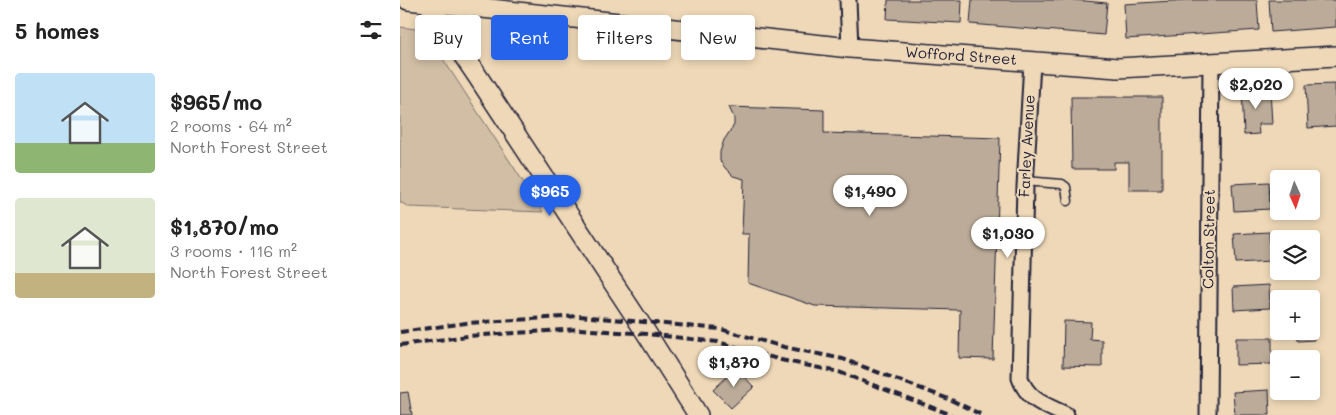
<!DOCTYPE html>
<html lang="en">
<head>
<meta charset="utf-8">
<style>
	:root { --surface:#fff; --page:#f6f6f6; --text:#222; --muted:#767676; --accent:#2563eb }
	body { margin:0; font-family:Mali,sans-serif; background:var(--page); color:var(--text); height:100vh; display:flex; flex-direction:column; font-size:19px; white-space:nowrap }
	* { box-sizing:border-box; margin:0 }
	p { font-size:16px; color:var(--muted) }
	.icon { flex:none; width:28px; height:28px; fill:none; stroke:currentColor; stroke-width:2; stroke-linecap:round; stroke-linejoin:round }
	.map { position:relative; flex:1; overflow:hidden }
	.panel { display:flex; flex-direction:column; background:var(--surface); width:400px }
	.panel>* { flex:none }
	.banner { position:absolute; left:15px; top:15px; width:475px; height:45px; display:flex; gap:10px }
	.needle { width:32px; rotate:177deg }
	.buttons { position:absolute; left:870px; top:170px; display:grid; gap:10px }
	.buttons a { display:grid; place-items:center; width:50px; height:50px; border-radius:5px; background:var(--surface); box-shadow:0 2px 8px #0003; font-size:25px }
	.price { position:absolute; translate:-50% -42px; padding:0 11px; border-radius:18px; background:#fff; color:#222; font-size:16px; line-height:32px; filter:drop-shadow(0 1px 2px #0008) }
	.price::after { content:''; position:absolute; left:50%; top:30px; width:15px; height:11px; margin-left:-8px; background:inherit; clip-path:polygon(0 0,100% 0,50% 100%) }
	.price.active { background:var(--accent); color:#fff }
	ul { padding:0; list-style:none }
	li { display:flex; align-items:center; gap:15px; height:125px; padding:0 15px }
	li span { display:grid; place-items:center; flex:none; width:140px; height:100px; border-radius:5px; color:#555 }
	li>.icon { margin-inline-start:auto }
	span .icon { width:60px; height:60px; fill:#fffc; stroke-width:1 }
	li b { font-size:21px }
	h2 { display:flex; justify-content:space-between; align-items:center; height:60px; padding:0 15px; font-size:21px }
	.tag { padding:0 18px; border-radius:5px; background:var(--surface); box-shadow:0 2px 8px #0003; font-size:18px; line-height:45px }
	.tag.active { background:var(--accent); color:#fff }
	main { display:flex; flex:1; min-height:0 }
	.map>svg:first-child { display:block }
</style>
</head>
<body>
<main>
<section class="panel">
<h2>5 homes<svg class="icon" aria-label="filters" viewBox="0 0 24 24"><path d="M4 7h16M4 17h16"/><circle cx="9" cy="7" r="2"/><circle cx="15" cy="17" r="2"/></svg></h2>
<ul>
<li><span style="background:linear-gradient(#bfe0f5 70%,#8fb573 0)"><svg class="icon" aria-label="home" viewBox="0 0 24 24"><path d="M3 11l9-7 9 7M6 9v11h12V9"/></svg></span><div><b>$965/mo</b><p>2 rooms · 64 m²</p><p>North Forest Street</p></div></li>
<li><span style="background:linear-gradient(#dfe7d0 75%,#c2b280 0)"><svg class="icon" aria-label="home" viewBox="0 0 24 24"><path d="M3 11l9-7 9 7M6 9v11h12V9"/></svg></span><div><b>$1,870/mo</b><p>3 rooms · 116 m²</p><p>North Forest Street</p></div></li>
</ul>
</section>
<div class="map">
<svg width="936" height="415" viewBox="0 0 936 415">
	<rect width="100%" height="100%" fill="#eed8b7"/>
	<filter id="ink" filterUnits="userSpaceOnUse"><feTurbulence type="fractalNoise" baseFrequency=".02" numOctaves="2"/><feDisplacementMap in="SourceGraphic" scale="10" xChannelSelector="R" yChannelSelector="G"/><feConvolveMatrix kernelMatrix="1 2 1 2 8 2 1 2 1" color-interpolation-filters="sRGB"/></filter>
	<g filter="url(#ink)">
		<polygon fill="#d1bea5" stroke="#7a7070" points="0,27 24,30 143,212 9,207 0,202"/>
		<g fill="#bbab98" stroke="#22223b">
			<polygon points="488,0 562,0 561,23 487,19"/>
			<polygon points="572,0 674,0 707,3 704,35 570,24"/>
			<polygon points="788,0 857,0 859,30 726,39 724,4"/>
			<polygon points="869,0 936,0 936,27 871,32"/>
			<polygon points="935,84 936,126 908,128 906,85"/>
			<polygon points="870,89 872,124 858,124 859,134 844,135 842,90"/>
			<polygon points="671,97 762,97 762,190 729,190 729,162 714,162 714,169 672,169"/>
			<polygon points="329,107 424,110 424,133 600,138 593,359 559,358 560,310 415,306 348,283 349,234 342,234 344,179 333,176 326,169 320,161 320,152 324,140 334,125 334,118"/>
			<polygon points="869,182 870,209 834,211 832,184"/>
			<polygon points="869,232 871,261 836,263 834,234"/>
			<polygon points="869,285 870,308 834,310 833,287"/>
			<polygon points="664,321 691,322 690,339 702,340 702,367 663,366"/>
			<polygon points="911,325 913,325 914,340 898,341 897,331 911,331"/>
			<polygon points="836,338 872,338 872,364 836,365"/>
			<polygon points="336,368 354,387 331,408 313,390"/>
			<polygon points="869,390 870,415 835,415 833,392"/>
			<polygon points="8,392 12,415 0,415 0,393"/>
		</g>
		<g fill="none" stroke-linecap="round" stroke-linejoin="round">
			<g stroke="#22223b" stroke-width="11">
				<polyline id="service" points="625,181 662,184 666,187 668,201"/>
			</g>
			<g stroke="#22223b" stroke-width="19">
				<g id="minor">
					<polyline points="448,0 450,48"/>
					<path d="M 632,62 L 625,187 L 620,378 C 628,401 646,405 666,415"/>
					<polyline points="808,415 811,63"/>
				</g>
			</g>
			<g stroke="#22223b" stroke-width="22">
				<g id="tertiary">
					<polyline points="8,0 450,48 718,68 936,56"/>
					<polyline points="26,0 78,77 247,334 298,415"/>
				</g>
			</g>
			<use href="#service" stroke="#eed8b7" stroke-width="8"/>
			<use href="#minor" stroke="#eed8b7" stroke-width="15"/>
			<use href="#tertiary" stroke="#eed8b7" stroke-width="19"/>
			<g stroke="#22223b" stroke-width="4" stroke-dasharray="8 4" stroke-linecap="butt">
				<polyline points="0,332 66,323 179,316 320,329 384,347 443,359 551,400 582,415"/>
				<polyline points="0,345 68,336 179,329 247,334 318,342 381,360 439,372 552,415"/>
			</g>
		</g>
	</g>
	<g text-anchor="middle" stroke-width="4" stroke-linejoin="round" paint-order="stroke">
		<g font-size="15" fill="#22223b" stroke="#eed8b7">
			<text transform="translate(561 56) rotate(4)" y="5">Wofford Street</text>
			<text transform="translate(627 146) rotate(-87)" y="5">Farley Avenue</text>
			<text transform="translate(809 239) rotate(-89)" y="5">Colton Street</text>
		</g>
	</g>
</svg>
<div class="buttons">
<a><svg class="needle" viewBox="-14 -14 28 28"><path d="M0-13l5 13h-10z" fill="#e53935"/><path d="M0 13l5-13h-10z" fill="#767676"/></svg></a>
<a><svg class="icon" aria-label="layers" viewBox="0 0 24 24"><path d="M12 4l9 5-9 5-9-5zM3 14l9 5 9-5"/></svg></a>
<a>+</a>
<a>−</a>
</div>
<b class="price" style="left:856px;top:110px">$2,020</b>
<b class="price active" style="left:150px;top:217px">$965</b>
<b class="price" style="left:470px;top:217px">$1,490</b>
<b class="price" style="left:608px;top:259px">$1,030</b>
<b class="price" style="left:334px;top:388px">$1,870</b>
<div class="banner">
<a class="tag">Buy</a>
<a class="tag active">Rent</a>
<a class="tag">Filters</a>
<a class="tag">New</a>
</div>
</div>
</main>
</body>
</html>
